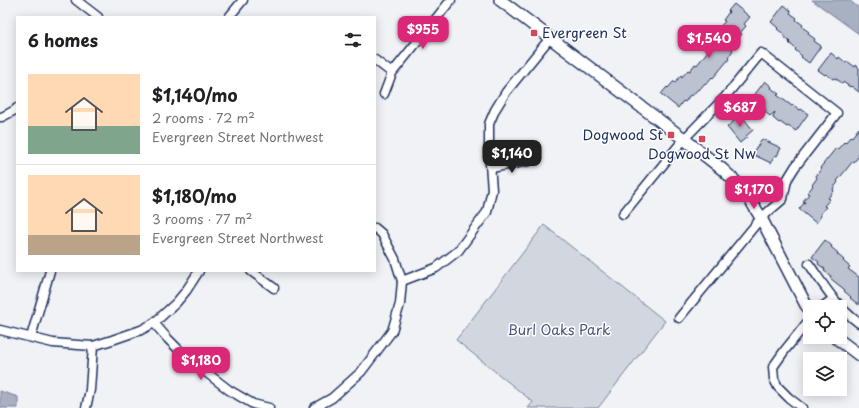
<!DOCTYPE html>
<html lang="en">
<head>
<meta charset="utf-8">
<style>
	:root { --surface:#fff; --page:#f2f2f2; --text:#202124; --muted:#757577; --line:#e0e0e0; --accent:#db2777 }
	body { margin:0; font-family:"Playpen Sans",sans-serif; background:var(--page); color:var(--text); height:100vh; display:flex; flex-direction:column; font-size:15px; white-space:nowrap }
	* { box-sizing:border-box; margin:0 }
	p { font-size:13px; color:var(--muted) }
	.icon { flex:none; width:22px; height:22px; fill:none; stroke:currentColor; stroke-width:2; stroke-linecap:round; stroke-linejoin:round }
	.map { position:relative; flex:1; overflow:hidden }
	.details { position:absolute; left:16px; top:16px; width:360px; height:256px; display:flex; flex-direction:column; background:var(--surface); border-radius:0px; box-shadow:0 2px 10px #0003 }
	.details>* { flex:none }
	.fabs { position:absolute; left:803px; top:300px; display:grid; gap:8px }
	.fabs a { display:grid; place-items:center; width:44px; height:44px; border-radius:0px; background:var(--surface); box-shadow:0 2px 10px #0003; font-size:20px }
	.price { position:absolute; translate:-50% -34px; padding:0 9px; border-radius:8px; background:var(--accent); color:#fff; font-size:13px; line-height:26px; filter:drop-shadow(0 1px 2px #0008) }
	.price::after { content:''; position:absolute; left:50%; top:24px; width:12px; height:9px; margin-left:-6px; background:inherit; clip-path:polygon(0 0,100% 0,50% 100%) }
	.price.selected { background:#222; color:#fff }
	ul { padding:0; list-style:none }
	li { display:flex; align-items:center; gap:12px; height:100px; padding:0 12px }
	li+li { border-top:1px solid var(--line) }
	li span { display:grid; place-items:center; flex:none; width:112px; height:80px; border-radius:0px; color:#555 }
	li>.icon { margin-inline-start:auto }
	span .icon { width:48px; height:48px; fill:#fffc; stroke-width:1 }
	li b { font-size:17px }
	h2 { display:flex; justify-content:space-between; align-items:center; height:48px; padding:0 12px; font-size:17px }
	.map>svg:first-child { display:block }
</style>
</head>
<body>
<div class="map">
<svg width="859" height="408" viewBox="0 0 859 408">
	<rect width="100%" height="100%" fill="#f1f2f5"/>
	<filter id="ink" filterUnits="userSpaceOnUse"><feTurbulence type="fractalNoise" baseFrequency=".025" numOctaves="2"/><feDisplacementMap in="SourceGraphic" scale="8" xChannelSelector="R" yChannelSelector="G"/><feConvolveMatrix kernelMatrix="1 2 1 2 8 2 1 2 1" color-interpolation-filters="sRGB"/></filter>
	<g filter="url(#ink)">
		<polygon fill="#d2d6df" stroke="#76829e" points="544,225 665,321 598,408 528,408 533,402 456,340"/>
		<g fill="#a8b0c2" stroke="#707c9a">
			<polygon points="812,0 849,0 859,8 859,34"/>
			<polygon points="0,391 18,397 18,408 0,408"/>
		</g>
		<g fill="#bcc2d0" stroke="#1b2f5e">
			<polygon points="734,4 750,17 744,24 746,26 740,33 742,34 736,41 737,42 732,49 733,50 728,58 729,59 713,78 712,77 706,84 705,83 699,90 698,89 692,96 690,95 685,102 683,101 678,108 661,94 667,87 668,88 674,81 675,83 681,75 682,77 688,70 690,71 695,64 697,65 704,56 712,46 711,45 716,37 715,36 721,29 719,28 725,21 723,20 729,12 728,11"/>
			<polygon points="784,5 791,11 790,13 797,18 796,20 803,25 802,27 809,32 808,34 815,39 814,41 821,46 809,63 801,57 802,56 795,50 796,49 789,43 790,42 783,36 785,35 777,29 778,28 771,22"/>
			<polygon points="831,53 838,59 839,57 846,63 847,61 855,67 856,65 859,68 859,92 851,86 850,87 843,82 842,83 835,78 833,79 826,74 825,75 818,70"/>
			<polygon points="765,81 772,87 771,88 779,94 777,95 792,106 793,105 800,110 801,109 808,114 796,131 788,126 787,127 780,122 779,123 773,118 775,112 770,116 765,112 766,110 758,105 759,104 752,98"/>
			<polygon points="740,114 753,130 746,136 747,137 740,143 727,127 734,121 733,120"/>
			<polygon points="859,128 859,156 854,162 853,161 837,181 838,182 833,189 834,191 828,198 830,199 824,206 826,207 820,214 821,216 816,223 799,209 805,202 803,201 809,194 807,193 813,186 812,185 817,178 816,176 821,169 820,168 836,148 838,149 844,142 845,143 851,136 852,137"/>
			<polygon points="762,139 781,148 777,156 775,155 771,163 752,154 757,146 758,146"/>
			<polygon points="825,240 832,246 831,247 838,253 837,254 844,260 843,261 850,267 848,269 859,277 859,305 850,298 851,297 844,291 845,290 830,278 831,276 824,271 825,269 818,264 819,262 812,257"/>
		</g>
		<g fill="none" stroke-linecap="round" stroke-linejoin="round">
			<g stroke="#1b2f5e" stroke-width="11">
				<g id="street">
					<polyline points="76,0 98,17"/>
					<polyline points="229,17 243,0"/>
					<polyline points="375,60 392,73"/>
					<polyline points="384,94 392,73 451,0"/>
					<polyline points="0,117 2,117 15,110 17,108"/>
					<polyline points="491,168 529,161"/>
					<polyline points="623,214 684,139 725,97 761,53 837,113 795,167 787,180 783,199 761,218 679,318"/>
					<path d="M 809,264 C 825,287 836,306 859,323"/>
					<polyline points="251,271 274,288"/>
					<polyline points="402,281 436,268 458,251 487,212 492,190 489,151 489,124 495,110 506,92 550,38"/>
					<polyline points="822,307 833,299"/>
					<polyline points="154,323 168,339 185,356 229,390 253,404 269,408"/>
					<polyline points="0,330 53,343 78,345 93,346 112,340 141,330 154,323 176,303 186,291 199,271"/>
					<polyline points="31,337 50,271"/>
					<polyline points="86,408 90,390 93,346"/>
					<polyline points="314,408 332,398 361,372 392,331 400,304 402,281 395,259 382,234 375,228"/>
					<polyline points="802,408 789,398 778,387 774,379 773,367 785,350 810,319"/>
				</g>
			</g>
			<g stroke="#1b2f5e" stroke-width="14">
				<g id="secondary">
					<polyline points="500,0 684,139 722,169 737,183 751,201 761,218 806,305 810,310"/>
					<polyline points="835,337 859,355"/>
				</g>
			</g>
			<use href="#street" stroke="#fff" stroke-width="8"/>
			<use href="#secondary" stroke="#fff" stroke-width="11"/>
		</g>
	</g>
	<g fill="#d1495b" stroke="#fff" stroke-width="1.5">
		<rect x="530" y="29" width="8" height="8" rx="2"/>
		<rect x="667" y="131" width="8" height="8" rx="2"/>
		<rect x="698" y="135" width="8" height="8" rx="2"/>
	</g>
	<g text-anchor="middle" stroke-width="3" stroke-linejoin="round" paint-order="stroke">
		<g font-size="14" fill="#1b2f5e" stroke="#fff" text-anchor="start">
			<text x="542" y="38">Evergreen St</text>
			<text x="663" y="140" text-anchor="end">Dogwood St</text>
			<text x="702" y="159" text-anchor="middle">Dogwood St Nw</text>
		</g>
		<g font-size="14" fill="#49597e" stroke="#fff">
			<text x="559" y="335">Burl Oaks Park</text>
		</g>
	</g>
</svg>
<div class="fabs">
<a><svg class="icon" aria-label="locate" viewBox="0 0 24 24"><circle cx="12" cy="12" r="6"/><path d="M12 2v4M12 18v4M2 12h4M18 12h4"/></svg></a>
<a><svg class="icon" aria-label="layers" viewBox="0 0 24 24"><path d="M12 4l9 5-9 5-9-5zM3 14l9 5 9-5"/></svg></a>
</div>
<b class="price" style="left:423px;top:50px">$955</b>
<b class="price" style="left:709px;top:59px">$1,540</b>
<b class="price" style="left:740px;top:128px">$687</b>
<b class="price selected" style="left:512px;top:174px">$1,140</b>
<b class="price" style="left:754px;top:210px">$1,170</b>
<b class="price" style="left:201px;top:381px">$1,180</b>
<section class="details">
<h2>6 homes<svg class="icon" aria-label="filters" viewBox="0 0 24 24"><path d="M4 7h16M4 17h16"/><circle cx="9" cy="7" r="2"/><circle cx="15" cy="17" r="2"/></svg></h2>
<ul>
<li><span style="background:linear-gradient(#ffd9b3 65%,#7fa58c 0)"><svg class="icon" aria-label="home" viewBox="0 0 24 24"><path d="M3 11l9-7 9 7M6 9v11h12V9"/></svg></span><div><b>$1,140/mo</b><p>2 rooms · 72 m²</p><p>Evergreen Street Northwest</p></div></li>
<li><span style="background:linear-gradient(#ffd9b3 75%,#b9a48a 0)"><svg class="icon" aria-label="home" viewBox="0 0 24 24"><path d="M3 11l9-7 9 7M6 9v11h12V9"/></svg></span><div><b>$1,180/mo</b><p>3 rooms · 77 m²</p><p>Evergreen Street Northwest</p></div></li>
</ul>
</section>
</div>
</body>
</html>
